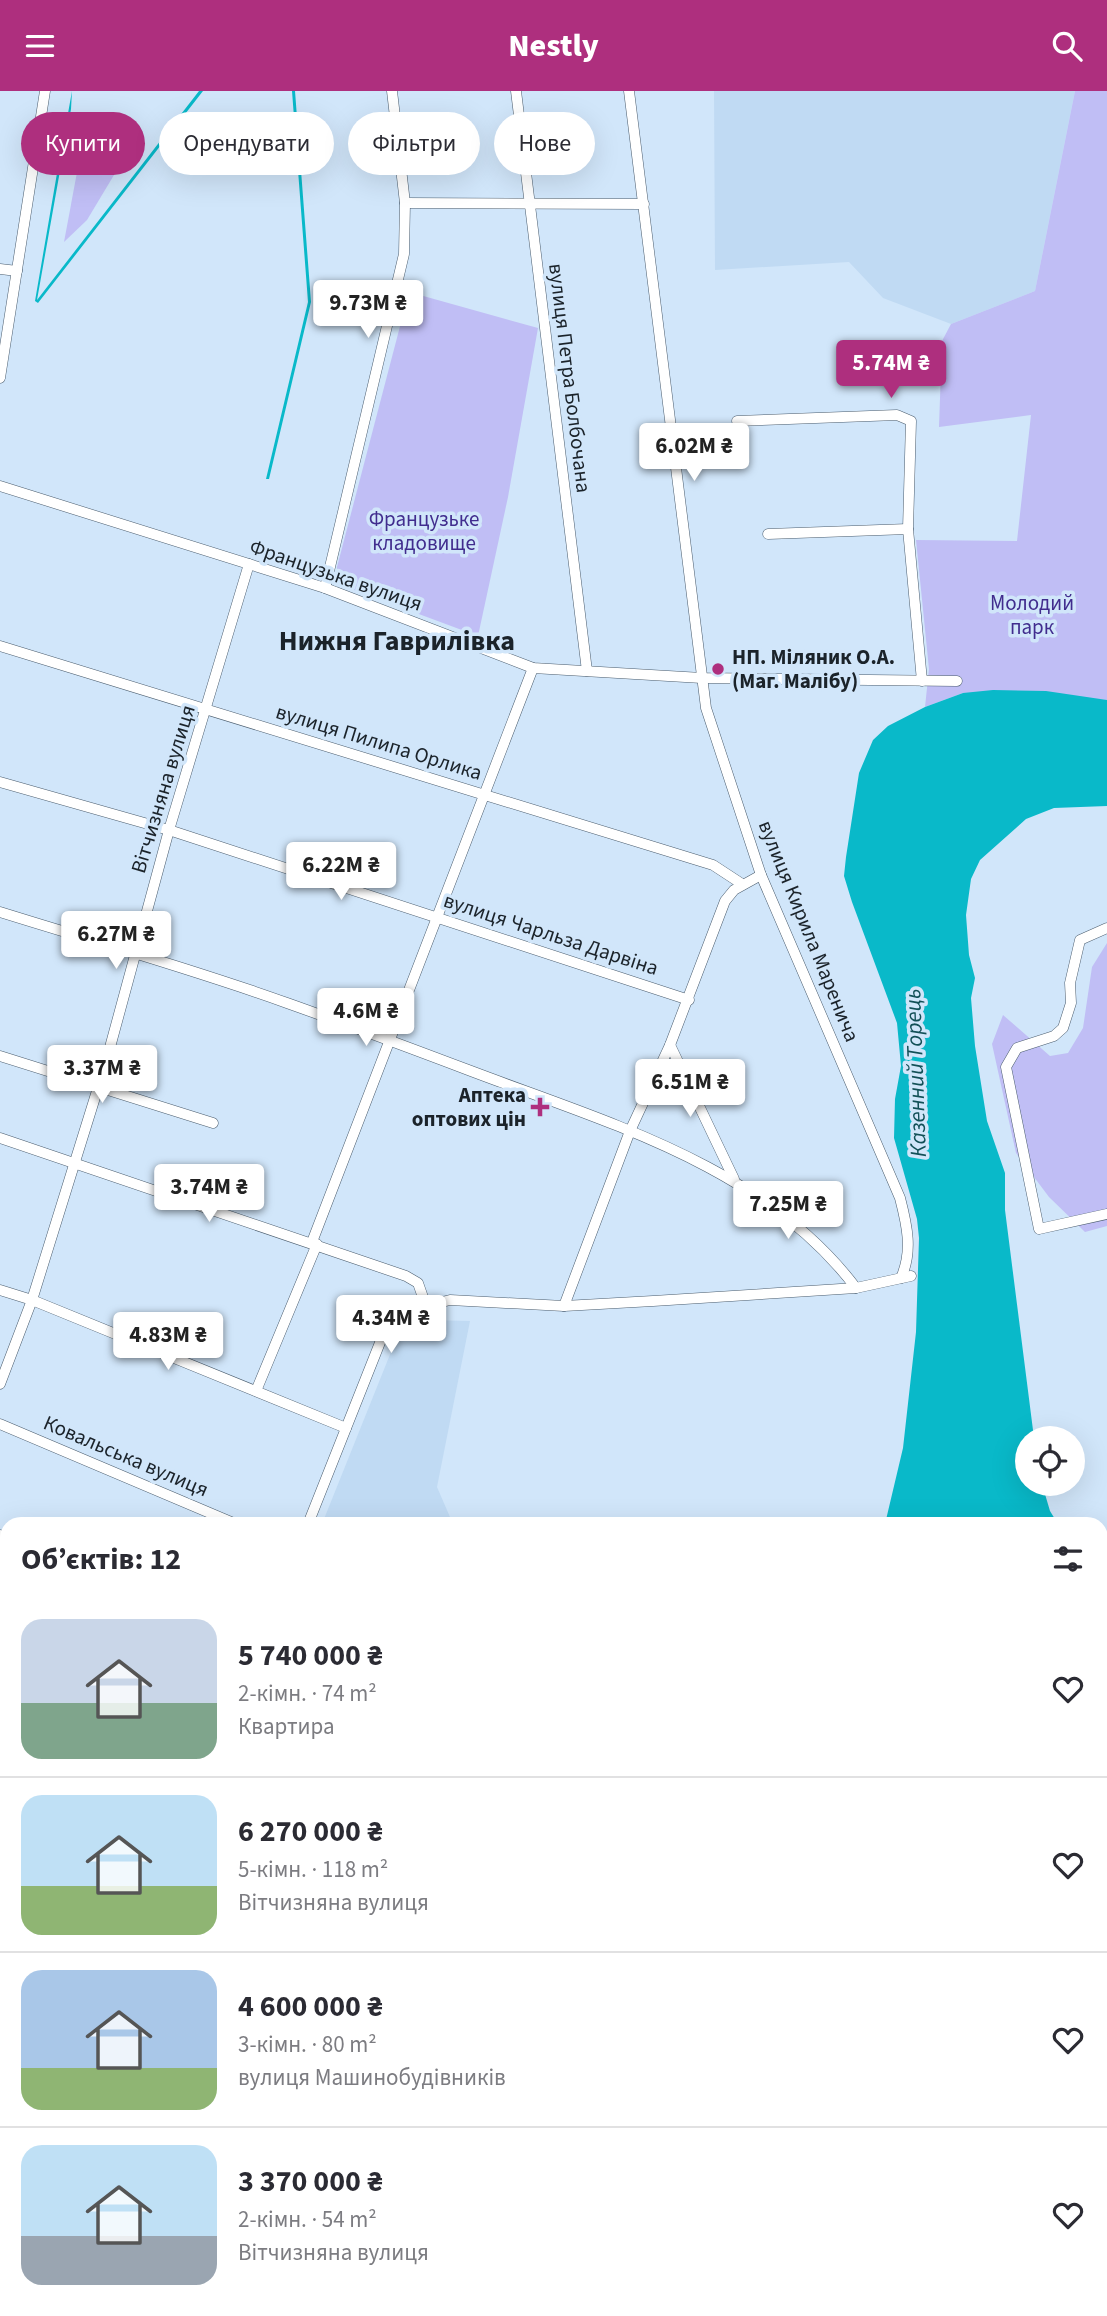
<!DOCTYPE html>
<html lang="uk">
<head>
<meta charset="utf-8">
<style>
	:root { --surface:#fff; --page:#f2f2f3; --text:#2b2b33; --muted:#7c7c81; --line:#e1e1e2; --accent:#ae2f7e }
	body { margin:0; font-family:"Source Sans 3",sans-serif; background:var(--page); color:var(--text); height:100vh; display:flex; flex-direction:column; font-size:26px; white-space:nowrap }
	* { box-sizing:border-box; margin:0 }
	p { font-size:23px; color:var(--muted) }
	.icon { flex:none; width:38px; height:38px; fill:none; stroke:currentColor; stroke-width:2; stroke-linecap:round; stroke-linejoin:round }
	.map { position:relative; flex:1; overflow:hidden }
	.side { position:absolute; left:0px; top:1426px; width:1108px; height:800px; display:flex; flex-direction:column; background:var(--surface); border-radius:21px 21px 0 0; box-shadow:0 7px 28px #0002 }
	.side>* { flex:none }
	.top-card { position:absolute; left:21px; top:21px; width:700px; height:63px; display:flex; gap:14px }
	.controls { position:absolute; left:1015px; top:1335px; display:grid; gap:14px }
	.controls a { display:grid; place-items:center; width:70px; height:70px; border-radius:50%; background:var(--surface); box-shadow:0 7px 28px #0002; font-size:35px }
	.price { position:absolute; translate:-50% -60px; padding:0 16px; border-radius:7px; background:#fff; color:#222; font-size:23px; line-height:46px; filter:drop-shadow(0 2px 4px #0008) }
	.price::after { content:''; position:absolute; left:50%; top:42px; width:21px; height:16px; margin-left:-10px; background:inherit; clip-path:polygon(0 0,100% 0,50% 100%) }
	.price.on { background:var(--accent); color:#fff }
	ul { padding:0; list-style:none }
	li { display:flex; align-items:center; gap:21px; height:175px; padding:0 21px }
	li+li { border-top:2px solid var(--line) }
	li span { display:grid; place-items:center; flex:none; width:196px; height:140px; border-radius:21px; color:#555 }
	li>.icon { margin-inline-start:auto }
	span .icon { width:84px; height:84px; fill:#fffc; stroke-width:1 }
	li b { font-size:30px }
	h2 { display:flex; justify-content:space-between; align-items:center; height:84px; padding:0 21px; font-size:30px }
	.tag { padding:0 24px; border-radius:32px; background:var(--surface); box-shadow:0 7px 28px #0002; font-size:24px; line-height:63px }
	.tag.on { background:var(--accent); color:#fff }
	header { display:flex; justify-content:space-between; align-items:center; height:91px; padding:0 21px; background:var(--accent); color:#fff; font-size:32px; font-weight:800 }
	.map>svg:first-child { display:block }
</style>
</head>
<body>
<header><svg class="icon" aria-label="menu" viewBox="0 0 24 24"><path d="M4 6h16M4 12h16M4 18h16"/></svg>Nestly<svg class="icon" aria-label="search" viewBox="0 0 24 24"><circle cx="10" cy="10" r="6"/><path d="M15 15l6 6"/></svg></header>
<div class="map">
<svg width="1107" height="2225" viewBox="0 0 1107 2225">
	<rect width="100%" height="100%" fill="#d1e6fa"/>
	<g fill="#c0daf3">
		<polygon points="714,0 1075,0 1035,200 951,233 883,207 849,171 715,179"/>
		<polygon points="427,1229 470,1230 437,1396 453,1433 322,1433 397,1246"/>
		<polygon points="0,1457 7,1460 7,1732 0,1728"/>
	</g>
	<g fill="#c0bef5">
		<polygon points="1075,0 1107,0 1107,609 963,602 925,616 929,578 916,449 1017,450 1031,324 939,336 942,250 951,233 1035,200"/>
		<polygon points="83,73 111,78 114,84 87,129 64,151 78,76"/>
		<polygon points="409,201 538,237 508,406 478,545 338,493 337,476"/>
		<polygon points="1107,852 1107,1135 1085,1141 1049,1106 1016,1062 992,953 1003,924 1050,965 1068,962 1083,937 1092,876"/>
	</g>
	<g fill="#09b9c9">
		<polygon points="72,0 71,18 37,209 199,0 203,0 38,212 35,210 61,59 39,56 62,56"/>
		<polygon points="292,0 295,0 311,211 269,388 266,388 308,211"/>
		<polygon points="993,599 1046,600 1107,609 1107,715 1054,717 1026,728 980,769 971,788 966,824 969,864 975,887 971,907 975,955 987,1030 1005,1082 1005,1119 1034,1347 1027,1348 1027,1393 1042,1393 1050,1420 1058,1433 885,1433 903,1357 916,1241 919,1147 917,1128 894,1047 895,1008 901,975 897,932 852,811 844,785 846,766 859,682 873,649 888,635 925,616 963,602"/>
		<polygon points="1101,1458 1107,1460 1107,1569 1101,1572"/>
	</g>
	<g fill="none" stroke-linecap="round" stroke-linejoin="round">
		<g stroke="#4b5d6e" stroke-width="11">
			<g id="minor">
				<polyline points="516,0 587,580"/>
				<path d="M 629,0 L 706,617 L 761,784 L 900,1107 C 907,1134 913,1160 901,1187"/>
				<polyline points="405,112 644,113"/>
				<polyline points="0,178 17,180"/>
				<polyline points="0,287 45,0"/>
				<polyline points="737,330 897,324 911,330 908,438"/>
				<polyline points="0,395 325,497 533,577 702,587 957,590"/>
				<polyline points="768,443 908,438 922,590"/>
				<polyline points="325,497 404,163 405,112 392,0"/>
				<polyline points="0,555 713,774 742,793"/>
				<polyline points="0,691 169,739 689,909"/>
				<path d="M 0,821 C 96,851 193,878 287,912 C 349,934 410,957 471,980 C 608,1032 764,1075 856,1197"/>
				<polyline points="1107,837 1080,849 1070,892 1071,912 1063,937 1054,945 1017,957 1006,976 1039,1138 1107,1123"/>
				<polyline points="670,954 734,1088"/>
				<polyline points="0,965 213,1032"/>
				<polyline points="0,1047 406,1185 418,1192 426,1215"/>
				<polyline points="312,1151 533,577"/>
				<polyline points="0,1199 32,1209 346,1337"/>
				<polyline points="564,1215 630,1040 670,954 725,810 734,799 761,784"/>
				<polyline points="0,1293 32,1209 106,971 169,739 249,473"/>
				<polyline points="256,1300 317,1153"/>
				<polyline points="0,1333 236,1433"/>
				<polyline points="308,1433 383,1244 426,1215 450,1209 564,1215 653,1210 856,1197 911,1185"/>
				<polyline points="0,1444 7,1446"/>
				<polyline points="0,1741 7,1745"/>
				<polyline points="0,1908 7,1912"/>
				<polyline points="0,2026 7,2013"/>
				<polyline points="0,2145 7,2149"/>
				<polyline points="1101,2180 1107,2183"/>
				<polyline points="127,2219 137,2225"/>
				<polyline points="429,2219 440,2225"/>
				<polyline points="288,2225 290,2219"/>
			</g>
		</g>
		<use href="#minor" stroke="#fff" stroke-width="10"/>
	</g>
	<g fill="#ae2f7e" stroke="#d1e6fa" stroke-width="2.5">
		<circle cx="718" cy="578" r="7"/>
		<path d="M536.5 1005.5h7v7h7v7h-7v7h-7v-7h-7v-7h7z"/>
	</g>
	<g text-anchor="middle" stroke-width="7" stroke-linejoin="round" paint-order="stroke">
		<g font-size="21" fill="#1b232a" stroke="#d1e6fa">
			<text transform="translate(570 287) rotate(83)" y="7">вулиця Петра Болбочана</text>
			<text transform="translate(336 484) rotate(19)" y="7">Французька вулиця</text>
			<text transform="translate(379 651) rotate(17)" y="7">вулиця Пилипа Орлика</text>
			<text transform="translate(163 698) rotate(-73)" y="7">Вітчизняна вулиця</text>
			<text transform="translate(809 840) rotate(68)" y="7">вулиця Кирила Маренича</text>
			<text transform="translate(551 843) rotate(18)" y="7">вулиця Чарльза Дарвіна</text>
			<text transform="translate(126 1365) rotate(23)" y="7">Ковальська вулиця</text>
		</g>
		<g font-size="21" fill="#412d8e" stroke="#d1e6fa">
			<text x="424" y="435">Французьке<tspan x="424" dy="24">кладовище</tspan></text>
			<text x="1032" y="519">Молодий<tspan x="1032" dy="24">парк</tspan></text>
		</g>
		<g font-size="21" font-weight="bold" fill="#1b232a" stroke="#d1e6fa" text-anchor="start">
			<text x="732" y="573">НП. Міляник О.А.<tspan x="732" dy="24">(Маг. Малібу)</tspan></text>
			<text x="526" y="1011" text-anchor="end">Аптека<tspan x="526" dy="24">оптових цін</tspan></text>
		</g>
		<g font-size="23" font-style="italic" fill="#125057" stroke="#d1e6fa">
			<text transform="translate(915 982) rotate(-92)" y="8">Казенний Торець</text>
		</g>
		<g font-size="28" font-weight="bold" fill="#1b232a" stroke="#d1e6fa">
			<text x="397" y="559">Нижня Гаврилівка</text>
		</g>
	</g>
</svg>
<div class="controls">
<a><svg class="icon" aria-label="locate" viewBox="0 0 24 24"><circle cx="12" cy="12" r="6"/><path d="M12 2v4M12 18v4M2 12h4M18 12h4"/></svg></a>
</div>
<b class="price" style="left:368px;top:249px">9.73M ₴</b>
<b class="price on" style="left:891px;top:309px">5.74M ₴</b>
<b class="price" style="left:694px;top:392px">6.02M ₴</b>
<b class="price" style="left:341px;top:811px">6.22M ₴</b>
<b class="price" style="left:116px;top:880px">6.27M ₴</b>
<b class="price" style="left:366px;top:957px">4.6M ₴</b>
<b class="price" style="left:102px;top:1014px">3.37M ₴</b>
<b class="price" style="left:690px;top:1028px">6.51M ₴</b>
<b class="price" style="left:209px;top:1133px">3.74M ₴</b>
<b class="price" style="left:788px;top:1150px">7.25M ₴</b>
<b class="price" style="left:391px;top:1264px">4.34M ₴</b>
<b class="price" style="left:168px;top:1281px">4.83M ₴</b>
<div class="top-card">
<a class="tag on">Купити</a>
<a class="tag">Орендувати</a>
<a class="tag">Фільтри</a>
<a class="tag">Нове</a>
</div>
<section class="side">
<h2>Об’єктів: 12<svg class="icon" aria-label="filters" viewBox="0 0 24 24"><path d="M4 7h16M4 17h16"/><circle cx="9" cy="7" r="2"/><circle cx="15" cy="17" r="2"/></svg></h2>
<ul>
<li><span style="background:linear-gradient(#c9d6e8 60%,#7fa58c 0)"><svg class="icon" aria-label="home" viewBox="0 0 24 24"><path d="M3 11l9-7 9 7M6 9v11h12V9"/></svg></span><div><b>5 740 000 ₴</b><p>2-кімн. · 74 m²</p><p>Квартира</p></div><svg class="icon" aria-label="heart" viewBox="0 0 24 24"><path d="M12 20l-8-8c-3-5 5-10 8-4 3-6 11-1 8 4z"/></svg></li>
<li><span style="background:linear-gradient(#bfe0f5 65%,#8fb573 0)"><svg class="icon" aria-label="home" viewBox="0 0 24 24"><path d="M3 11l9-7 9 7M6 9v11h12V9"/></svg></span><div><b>6 270 000 ₴</b><p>5-кімн. · 118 m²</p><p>Вітчизняна вулиця</p></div><svg class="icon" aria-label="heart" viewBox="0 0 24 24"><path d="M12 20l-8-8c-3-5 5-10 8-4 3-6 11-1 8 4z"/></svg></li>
<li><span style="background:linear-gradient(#a9c7e8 70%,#8fb573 0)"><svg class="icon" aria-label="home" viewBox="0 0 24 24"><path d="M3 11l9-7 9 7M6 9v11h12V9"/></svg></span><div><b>4 600 000 ₴</b><p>3-кімн. · 80 m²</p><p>вулиця Машинобудівників</p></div><svg class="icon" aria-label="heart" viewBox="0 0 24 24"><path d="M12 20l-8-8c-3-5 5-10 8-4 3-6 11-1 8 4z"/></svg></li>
<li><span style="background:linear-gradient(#bfe0f5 65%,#9aa5b1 0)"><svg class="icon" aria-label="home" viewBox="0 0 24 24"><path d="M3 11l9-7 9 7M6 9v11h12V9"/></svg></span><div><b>3 370 000 ₴</b><p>2-кімн. · 54 m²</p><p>Вітчизняна вулиця</p></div><svg class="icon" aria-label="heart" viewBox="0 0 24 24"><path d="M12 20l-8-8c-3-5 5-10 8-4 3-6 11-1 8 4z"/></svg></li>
</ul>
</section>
</div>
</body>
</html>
